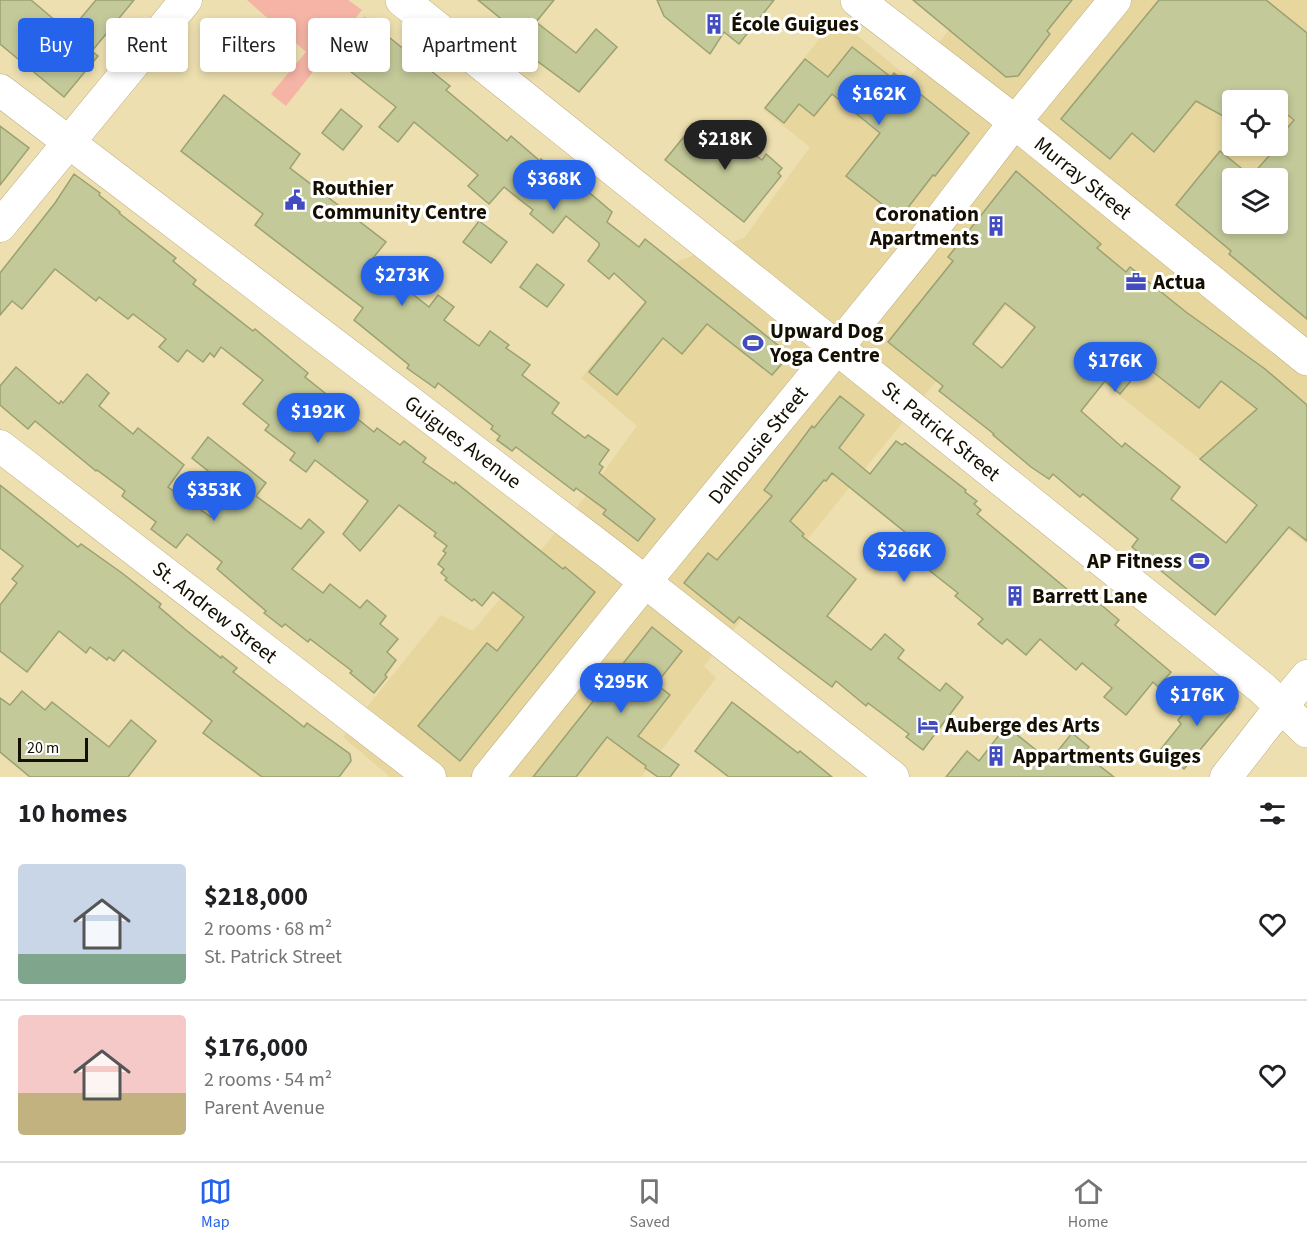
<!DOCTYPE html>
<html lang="en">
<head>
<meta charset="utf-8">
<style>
	:root { --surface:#fff; --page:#f2f2f2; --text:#202124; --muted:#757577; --line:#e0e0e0; --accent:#2563eb }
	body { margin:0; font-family:"Source Sans 3",sans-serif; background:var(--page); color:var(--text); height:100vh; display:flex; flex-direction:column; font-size:22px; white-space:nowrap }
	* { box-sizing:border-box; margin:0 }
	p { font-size:20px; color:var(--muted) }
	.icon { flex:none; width:33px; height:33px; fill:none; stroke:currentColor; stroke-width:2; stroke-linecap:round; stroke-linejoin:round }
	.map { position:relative; height:777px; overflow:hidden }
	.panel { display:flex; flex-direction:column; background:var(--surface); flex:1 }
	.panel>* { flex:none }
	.banner { position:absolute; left:18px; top:18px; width:600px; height:54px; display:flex; gap:12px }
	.tools { position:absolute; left:1222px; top:90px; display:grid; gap:12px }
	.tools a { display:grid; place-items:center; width:66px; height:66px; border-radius:6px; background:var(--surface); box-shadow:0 3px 9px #0003; font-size:30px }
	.scale { position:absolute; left:18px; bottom:15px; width:70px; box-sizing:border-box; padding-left:6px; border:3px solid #140f01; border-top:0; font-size:16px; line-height:21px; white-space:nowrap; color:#140f01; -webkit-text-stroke:4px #fff; paint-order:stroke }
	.price { position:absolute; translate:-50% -51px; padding:0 14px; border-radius:21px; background:var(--accent); color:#fff; font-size:20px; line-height:39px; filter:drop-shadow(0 2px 3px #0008) }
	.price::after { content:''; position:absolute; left:50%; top:36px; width:18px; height:14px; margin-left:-9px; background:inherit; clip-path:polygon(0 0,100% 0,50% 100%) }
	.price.selected { background:#222; color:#fff }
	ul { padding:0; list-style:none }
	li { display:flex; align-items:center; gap:18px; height:150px; padding:0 18px }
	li+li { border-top:2px solid var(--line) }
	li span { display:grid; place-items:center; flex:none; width:168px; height:120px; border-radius:6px; color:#555 }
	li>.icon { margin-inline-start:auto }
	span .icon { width:72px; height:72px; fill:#fffc; stroke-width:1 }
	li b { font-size:26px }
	h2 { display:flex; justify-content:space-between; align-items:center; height:72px; padding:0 18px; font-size:26px }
	.tag { padding:0 21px; border-radius:6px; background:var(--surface); box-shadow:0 3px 9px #0003; font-size:21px; line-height:54px }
	.tag.selected { background:var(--accent); color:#fff }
	.dock { display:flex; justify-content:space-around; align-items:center; height:84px; border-top:2px solid var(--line); background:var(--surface); font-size:16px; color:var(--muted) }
	.dock a { display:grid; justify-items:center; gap:3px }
	.dock .selected { color:var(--accent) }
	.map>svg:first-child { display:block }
</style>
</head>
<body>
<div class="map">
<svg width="1307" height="777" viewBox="0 0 1307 777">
	<rect width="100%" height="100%" fill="#eddfaf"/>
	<path fill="#e7d69e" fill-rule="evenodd" d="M 974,0 L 1307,0 L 1307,544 L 1006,306 L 966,355 L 960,352 L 704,666 L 716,678 L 641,777 L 390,777 L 343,737 L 441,615 L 473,631 L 586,496 L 637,426 L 581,378 L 678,261 L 744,238 L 810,147 L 763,110 L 836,18 L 909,78 ZM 1233,100 L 1278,100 L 1278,146 L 1233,146 ZM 1233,178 L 1278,178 L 1278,224 L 1233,224 Z"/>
	<polygon fill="#f5b4a5" points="247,0 348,0 362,10 286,106 271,94 306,52"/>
	<g fill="#c3c999" stroke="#9ba172" stroke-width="1.5" fill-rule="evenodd">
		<polygon points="0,0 31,0 69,32 96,0 134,0 92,51 98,56 64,97 0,44"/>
		<polygon points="478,0 554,0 536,22 576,53 596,29 617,47 579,92 525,52 531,43"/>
		<polygon points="657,0 774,0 739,44 724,32 710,54 664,16"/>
		<polygon points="913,0 1072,0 1047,31 1050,34 1018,76 1006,77"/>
		<path d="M 1159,0 L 1266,0 L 1307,33 L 1307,319 L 1229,254 L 1231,251 L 1176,205 L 1220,151 L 1251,176 L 1278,146 L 1278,139 L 1294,120 L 1278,107 L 1278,100 L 1231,100 L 1223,116 L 1196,101 L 1154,152 L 1132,133 L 1110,159 L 1061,119 ZM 1233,178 L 1278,178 L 1278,224 L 1233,224 Z"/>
		<polygon points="365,18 450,86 446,90 507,141 511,136 540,161 541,159 561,176 564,171 612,212 607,222 639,247 645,239 784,350 786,359 772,375 707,324 682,354 663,338 617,395 589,372 646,302 614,273 609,279 588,261 599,246 599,243 566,216 553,233 530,214 533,210 504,187 489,204 468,186 478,175 414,122 398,142 379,127 396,107 332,57"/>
		<polygon points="852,47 891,77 894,73 969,133 935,176 933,175 900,218 846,176 880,133 832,94 814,116 799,104 784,123 765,108 805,59 828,77"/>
		<polygon points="224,95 300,154 290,168 386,242 369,263 398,287 400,284 429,307 438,295 454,307 444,320 479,346 490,331 509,345 506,348 530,365 522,375 559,403 552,413 585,438 588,435 609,450 599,464 603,467 599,473 655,519 638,541 603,514 606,510 576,488 574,491 516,447 512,451 497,440 500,436 491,429 493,426 438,383 435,388 407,368 409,365 354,320 363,308 255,225 263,214 181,151"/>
		<polygon points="341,109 362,126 343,150 322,133"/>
		<polygon points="695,123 725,147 733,138 762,160 766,154 782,168 778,173 781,176 744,222 665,160"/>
		<polygon points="0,126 29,148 0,185"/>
		<path d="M 1016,171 L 1101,244 L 1097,248 L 1126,272 L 1130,267 L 1186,312 L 1265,369 L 1307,405 L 1307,541 L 1289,527 L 1215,615 L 1132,547 L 1138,539 L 1083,494 L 1080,497 L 1053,474 L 1049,479 L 1031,467 L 993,435 L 994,434 L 939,391 L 943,386 L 888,342 L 953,261 L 948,257 ZM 1005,303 L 1035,327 L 1002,368 L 973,344 ZM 1144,365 L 1199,408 L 1221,381 L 1257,409 L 1200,459 L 1257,505 L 1226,543 L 1171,499 L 1180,487 L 1125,443 L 1122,447 L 1081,411 L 1105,381 L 1120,394 Z"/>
		<polygon points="74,174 100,193 99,195 120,212 119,213 176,258 173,261 196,280 193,284 253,331 255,329 308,373 305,377 325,393 374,432 377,428 400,445 404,441 426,458 423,462 454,484 455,482 563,569 565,567 595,592 460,761 418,726 487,643 497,651 524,617 493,592 482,606 474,599 472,601 445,580 447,578 441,573 444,569 438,564 446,553 443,551 447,546 434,536 436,533 399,505 360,551 343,534 368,501 315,460 306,472 290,460 295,453 265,430 269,425 243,404 263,380 221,347 214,357 210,353 203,362 187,350 178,362 159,347 166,339 133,314 128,319 99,297 96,301 55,269 22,309 12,301 0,315 0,273 55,203"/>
		<polygon points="479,221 507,242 491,263 463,242"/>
		<polygon points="537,264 564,285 547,307 520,287"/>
		<polygon points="16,367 59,404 61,401 63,403 87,374 109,393 99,406 133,434 138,428 184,465 168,487 211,517 233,491 192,458 208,437 266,483 256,496 301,529 309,519 324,532 292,569 323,593 330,584 360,608 367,600 386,616 380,624 398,639 387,652 396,660 385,675 387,677 374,693 350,673 352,671 310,639 308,642 285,624 282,627 264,613 266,611 217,569 222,562 187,534 176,548 151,529 156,522 122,496 125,491 97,470 96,471 35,421 28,429 0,405 0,386"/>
		<polygon points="840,396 864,415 839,448 870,474 896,441 902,445 905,443 966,490 965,492 977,501 974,504 981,510 977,514 1086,605 1092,597 1119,620 1115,625 1171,672 1158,687 1153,682 1126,715 1104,697 1112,688 1082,663 1076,670 1040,639 1026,655 1007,639 1002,644 978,624 983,619 955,596 958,593 902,549 911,537 832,473 826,481 824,480 790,521 804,534 802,536 856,579 827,616 871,650 885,634 904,650 898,658 940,691 946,683 963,697 923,750 906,737 909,734 868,703 866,706 836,681 832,687 739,617 734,623 684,583 708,553 717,560 772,496 764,490 812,426 814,428"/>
		<polygon points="0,485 78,547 81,544 122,573 161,604 159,607 186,630 221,658 222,656 237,668 233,672 290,716 304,727 307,723 350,754 351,761 339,777 262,777 203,733 212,721 123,650 114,661 109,657 107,660 90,647 86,653 59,631 27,672 0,651 0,605 17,583 12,579 23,566 0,548"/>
		<polygon points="652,627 682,651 656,684 670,695 638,736 679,765 670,777 658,777 645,768 646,766 607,737 576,777 533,777"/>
		<polygon points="1203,690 1211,697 1216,691 1235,708 1184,769 1161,749 1181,724 1178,720"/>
		<polygon points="22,691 45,710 52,702 109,747 131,720 156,741 128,777 30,777 0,752 0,698 10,705"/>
		<polygon points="732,702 798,753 800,751 832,777 729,777 695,751"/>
		<polygon points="1006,726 1050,761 1072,733 1089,747 1084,754 1114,777 946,777 967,751 979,761"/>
	</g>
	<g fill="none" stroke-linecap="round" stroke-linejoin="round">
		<g stroke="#bdaf81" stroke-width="33">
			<g id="minor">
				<polyline points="0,90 611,555 893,777"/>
				<polyline points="0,226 186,0"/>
				<polyline points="0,446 430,777"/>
				<polyline points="488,777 645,582 837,348 918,248 1014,123 1115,0"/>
				<polyline points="1226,777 1268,723 1307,676"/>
			</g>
		</g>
		<g stroke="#bdaf81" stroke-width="34">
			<g id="major">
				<polyline points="402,0 1262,688 1307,731"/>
				<polyline points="857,0 996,107 1307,359"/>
			</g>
		</g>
		<use href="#minor" stroke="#fff" stroke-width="32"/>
		<use href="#major" stroke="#fff" stroke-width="33"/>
	</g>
	<defs>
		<g id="building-bare" transform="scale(1.62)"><path d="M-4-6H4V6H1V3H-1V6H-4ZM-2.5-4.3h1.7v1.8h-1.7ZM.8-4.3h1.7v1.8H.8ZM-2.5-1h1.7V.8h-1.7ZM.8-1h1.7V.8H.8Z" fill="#424cc0" stroke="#fff" stroke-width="2.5" paint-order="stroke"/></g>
		<g id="civic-bare" transform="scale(1.62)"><path d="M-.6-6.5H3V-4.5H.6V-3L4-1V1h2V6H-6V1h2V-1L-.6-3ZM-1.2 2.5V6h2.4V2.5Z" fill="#424cc0" stroke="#fff" stroke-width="2.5" paint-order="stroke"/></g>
		<g id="office-bare" transform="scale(1.62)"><path d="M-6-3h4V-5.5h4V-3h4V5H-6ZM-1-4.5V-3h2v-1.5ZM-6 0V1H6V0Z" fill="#424cc0" stroke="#fff" stroke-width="2.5" paint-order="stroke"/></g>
		<g id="stadium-bare" transform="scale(1.62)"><path d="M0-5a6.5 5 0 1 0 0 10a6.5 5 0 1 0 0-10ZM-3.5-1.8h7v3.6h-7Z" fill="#424cc0" stroke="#fff" stroke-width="2.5" paint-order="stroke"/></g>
		<g id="hotel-bare" transform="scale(1.62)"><path d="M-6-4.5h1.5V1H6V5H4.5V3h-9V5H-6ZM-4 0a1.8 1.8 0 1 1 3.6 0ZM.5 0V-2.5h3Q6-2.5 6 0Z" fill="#424cc0" stroke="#fff" stroke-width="2.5" paint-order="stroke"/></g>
	</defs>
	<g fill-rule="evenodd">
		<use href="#building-bare" x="714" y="24"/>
		<use href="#civic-bare" x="295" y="200"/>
		<use href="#building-bare" x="996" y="226"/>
		<use href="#office-bare" x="1136" y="282"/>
		<use href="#stadium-bare" x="753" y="343"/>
		<use href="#stadium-bare" x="1199" y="561"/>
		<use href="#building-bare" x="1015" y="596"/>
		<use href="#hotel-bare" x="928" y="725"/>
		<use href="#building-bare" x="996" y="756"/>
	</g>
	<g text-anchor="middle" stroke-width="6" stroke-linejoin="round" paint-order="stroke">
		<g font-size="21" font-weight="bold" fill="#140f01" stroke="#fff" text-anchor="start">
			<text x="731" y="31">École Guigues</text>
			<text x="312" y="195">Routhier<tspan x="312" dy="24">Community Centre</tspan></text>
			<text x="979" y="221" text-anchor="end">Coronation<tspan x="979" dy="24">Apartments</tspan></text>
			<text x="1153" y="289">Actua</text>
			<text x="770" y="338">Upward Dog<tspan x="770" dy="24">Yoga Centre</tspan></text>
			<text x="1182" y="568" text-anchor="end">AP Fitness</text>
			<text x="1032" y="603">Barrett Lane</text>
			<text x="945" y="732">Auberge des Arts</text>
			<text x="1013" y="763">Appartments Guiges</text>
		</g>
		<g font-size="21" fill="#140f01" stroke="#fff">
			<text transform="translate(1083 178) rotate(39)" y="7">Murray Street</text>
			<text transform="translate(941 431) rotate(39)" y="7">St. Patrick Street</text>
			<text transform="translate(463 442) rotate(37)" y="7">Guigues Avenue</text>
			<text transform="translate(758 445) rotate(-51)" y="7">Dalhousie Street</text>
			<text transform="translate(215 612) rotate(38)" y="7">St. Andrew Street</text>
		</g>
	</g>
</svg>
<div class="tools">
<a><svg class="icon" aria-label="locate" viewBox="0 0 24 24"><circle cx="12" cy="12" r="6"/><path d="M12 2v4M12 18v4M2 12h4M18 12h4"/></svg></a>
<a><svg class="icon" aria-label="layers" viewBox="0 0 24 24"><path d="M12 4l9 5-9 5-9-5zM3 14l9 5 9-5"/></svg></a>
</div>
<div class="scale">20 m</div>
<b class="price" style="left:879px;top:126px">$162K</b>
<b class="price selected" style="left:725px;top:171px">$218K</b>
<b class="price" style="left:554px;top:211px">$368K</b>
<b class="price" style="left:402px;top:307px">$273K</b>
<b class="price" style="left:1115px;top:393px">$176K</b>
<b class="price" style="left:318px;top:444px">$192K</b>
<b class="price" style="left:214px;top:522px">$353K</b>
<b class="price" style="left:904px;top:583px">$266K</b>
<b class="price" style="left:621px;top:714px">$295K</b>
<b class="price" style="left:1197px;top:727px">$176K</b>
<div class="banner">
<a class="tag selected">Buy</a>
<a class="tag">Rent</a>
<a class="tag">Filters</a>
<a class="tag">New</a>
<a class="tag">Apartment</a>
</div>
</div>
<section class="panel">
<h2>10 homes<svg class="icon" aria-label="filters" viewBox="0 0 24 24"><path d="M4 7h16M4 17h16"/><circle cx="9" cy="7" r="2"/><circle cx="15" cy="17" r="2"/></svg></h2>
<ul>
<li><span style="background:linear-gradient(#c9d6e8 75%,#7fa58c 0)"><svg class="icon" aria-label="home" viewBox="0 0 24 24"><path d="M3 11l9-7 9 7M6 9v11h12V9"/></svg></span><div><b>$218,000</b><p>2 rooms · 68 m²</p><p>St. Patrick Street</p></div><svg class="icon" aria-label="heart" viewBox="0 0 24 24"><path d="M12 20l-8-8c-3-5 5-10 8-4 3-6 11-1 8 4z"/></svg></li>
<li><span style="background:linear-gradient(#f6c9c9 65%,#c2b280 0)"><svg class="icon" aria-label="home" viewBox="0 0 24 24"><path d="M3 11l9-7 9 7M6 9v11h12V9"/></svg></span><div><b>$176,000</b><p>2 rooms · 54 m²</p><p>Parent Avenue</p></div><svg class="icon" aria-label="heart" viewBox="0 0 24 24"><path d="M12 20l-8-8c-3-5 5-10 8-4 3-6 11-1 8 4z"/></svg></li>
</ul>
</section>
<nav class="dock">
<a class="selected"><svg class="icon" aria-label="map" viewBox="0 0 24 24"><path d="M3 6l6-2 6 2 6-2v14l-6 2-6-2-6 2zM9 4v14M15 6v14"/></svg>Map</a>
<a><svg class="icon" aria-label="saved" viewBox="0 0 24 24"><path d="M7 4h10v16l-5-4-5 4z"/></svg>Saved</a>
<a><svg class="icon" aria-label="home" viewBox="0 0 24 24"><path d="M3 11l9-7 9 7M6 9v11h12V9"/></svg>Home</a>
</nav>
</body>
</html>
